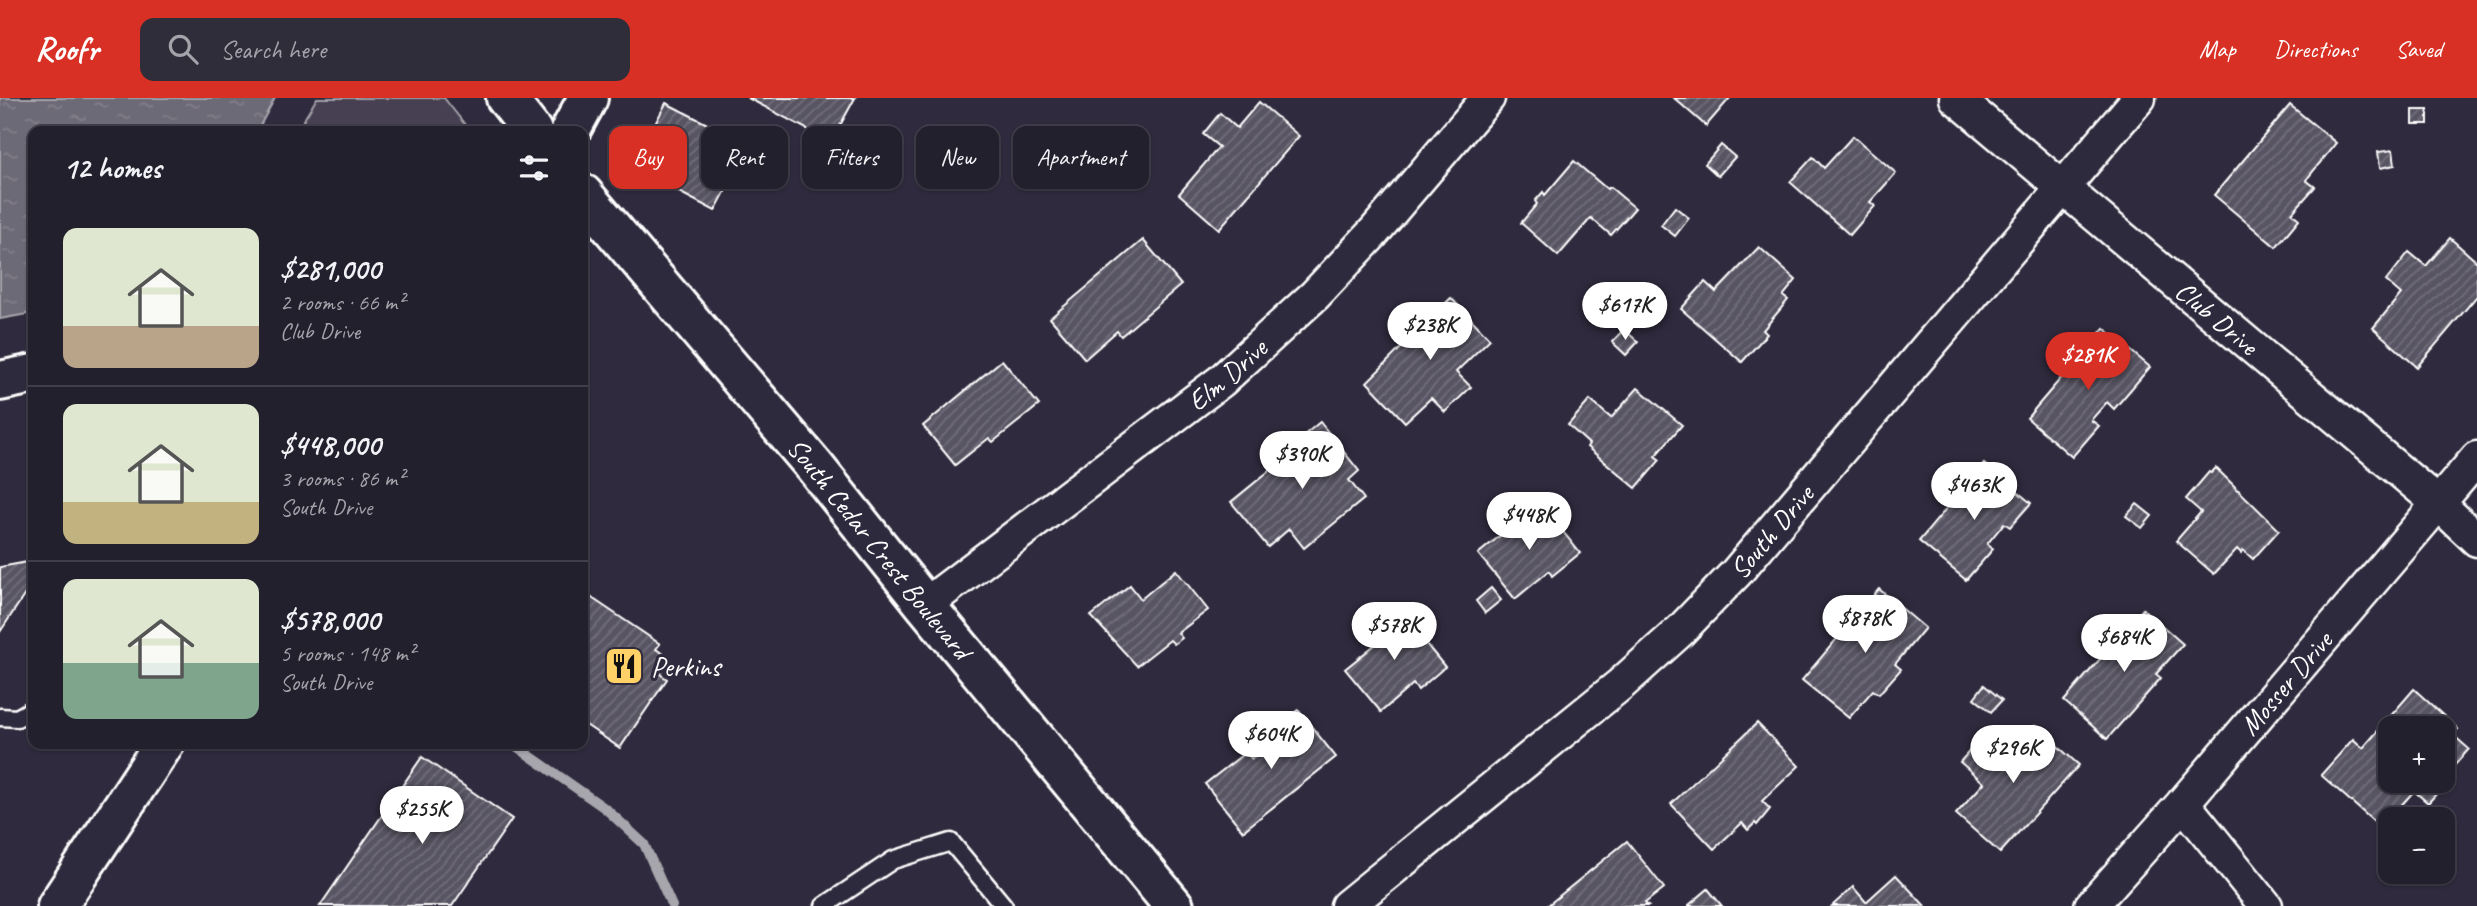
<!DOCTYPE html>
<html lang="en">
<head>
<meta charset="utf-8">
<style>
	:root { --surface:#23202e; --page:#2f2d3a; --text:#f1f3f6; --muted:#a3a3aa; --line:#403e4a; --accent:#d93025 }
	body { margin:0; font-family:Caveat,sans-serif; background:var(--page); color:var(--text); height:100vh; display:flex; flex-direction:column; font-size:26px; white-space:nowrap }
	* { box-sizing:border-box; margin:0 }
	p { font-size:23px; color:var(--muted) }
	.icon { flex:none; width:38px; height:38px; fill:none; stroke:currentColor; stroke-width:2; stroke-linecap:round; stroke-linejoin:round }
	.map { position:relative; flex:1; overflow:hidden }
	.panel { position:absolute; left:28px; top:28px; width:560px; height:623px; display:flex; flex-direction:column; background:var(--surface); border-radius:14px; box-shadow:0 2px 5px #0004,0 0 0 2px var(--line) }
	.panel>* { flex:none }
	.banner { position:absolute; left:609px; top:28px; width:665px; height:63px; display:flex; gap:14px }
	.tools { position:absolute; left:2378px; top:618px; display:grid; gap:14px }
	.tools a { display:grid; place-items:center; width:77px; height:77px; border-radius:14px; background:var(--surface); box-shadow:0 2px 5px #0004,0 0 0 2px var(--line); font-size:35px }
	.price { position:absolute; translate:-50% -60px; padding:0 16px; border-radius:24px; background:#fff; color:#222; font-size:23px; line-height:46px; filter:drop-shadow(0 2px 4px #0008) }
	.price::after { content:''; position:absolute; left:50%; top:42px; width:21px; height:16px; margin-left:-10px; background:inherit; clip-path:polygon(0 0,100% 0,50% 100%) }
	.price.current { background:var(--accent); color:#fff }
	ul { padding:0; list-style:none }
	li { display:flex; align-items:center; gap:21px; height:175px; padding:0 35px }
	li+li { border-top:2px solid var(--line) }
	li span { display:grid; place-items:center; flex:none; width:196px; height:140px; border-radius:14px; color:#555 }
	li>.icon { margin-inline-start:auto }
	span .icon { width:84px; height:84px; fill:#fffc; stroke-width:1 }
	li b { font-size:30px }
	h2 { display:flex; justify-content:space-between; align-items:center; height:84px; padding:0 35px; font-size:30px }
	.pill { padding:0 24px; border-radius:14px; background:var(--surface); box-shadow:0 2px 5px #0004,0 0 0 2px var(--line); font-size:24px; line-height:63px }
	.pill.current { background:var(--accent); color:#fff }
	header { display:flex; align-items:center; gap:42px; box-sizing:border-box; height:98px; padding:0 35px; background:var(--accent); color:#fff }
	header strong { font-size:33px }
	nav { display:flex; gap:38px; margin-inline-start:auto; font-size:24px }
	.search { width:490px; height:63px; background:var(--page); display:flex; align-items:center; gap:18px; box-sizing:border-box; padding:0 24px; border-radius:14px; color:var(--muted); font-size:26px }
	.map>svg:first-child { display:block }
</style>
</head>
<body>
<header>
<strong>Roofr</strong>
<div class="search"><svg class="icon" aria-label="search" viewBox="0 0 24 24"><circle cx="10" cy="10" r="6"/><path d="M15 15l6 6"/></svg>Search here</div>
<nav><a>Map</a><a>Directions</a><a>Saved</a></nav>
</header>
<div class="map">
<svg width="2477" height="808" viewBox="0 0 2477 808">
	<defs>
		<pattern id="water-ripples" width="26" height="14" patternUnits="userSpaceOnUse" patternTransform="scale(1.75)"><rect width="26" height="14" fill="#6d6a77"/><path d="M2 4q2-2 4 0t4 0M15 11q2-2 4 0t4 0" fill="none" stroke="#83808b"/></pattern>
		<pattern id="building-hatch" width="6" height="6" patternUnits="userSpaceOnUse" patternTransform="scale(1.75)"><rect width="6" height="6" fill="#595564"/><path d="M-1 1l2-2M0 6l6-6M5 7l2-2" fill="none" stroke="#726e7b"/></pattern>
	</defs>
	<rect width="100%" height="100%" fill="#2f2a3d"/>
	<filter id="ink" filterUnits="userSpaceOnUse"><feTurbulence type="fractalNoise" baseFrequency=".0143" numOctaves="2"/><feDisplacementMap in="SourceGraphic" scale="14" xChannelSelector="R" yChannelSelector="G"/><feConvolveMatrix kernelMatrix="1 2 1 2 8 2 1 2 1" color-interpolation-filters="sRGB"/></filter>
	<g filter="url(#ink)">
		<polygon fill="#464152" stroke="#a2a0a8" stroke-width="2" points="317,0 444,0 470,33 297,33"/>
		<polygon fill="url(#water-ripples)" stroke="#a7a6ad" stroke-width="2" points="0,0 275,0 257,33 33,33 33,215 0,221"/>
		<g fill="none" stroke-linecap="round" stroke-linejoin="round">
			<polyline stroke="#a7a6ad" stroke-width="10" points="513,646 606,711 644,746 672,808"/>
		</g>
		<g fill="url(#building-hatch)" stroke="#fff" stroke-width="2" fill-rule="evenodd">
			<polygon points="748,0 855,0 831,44"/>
			<polygon points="1674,0 1730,0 1706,28"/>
			<polygon points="1259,4 1299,38 1219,131 1179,96 1219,49 1203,36 1220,15 1237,30"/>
			<polygon points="666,5 725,35 710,65 734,77 715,113 677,93 681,86 636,62"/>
			<polygon points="2290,7 2336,45 2306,82 2315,89 2292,115 2299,121 2276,149 2214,97"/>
			<rect x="2413" y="12" width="15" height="14"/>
			<polygon points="1853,38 1896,75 1870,104 1875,108 1850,137 1790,84 1813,59 1824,70"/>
			<polygon points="1721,47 1735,59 1718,78 1705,66"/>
			<polygon points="2393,52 2395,67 2380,70 2378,54"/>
			<polygon points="1574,63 1607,91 1610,89 1635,110 1611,137 1591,120 1558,158 1521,125 1537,106 1535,103 1543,94 1545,97"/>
			<polygon points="1675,109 1689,120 1675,138 1661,127"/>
			<polygon points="2450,140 2477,164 2477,198 2417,269 2373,230 2401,196 2386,183 2409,154 2426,168"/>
			<polygon points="1143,142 1181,187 1121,238 1117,233 1085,261 1050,220"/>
			<polygon points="1759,149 1796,182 1783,198 1788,202 1763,232 1767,236 1742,264 1681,211 1705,184 1716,194"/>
			<polygon points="1451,200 1490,241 1456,274 1471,289 1445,314 1431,300 1405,324 1367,284 1415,236 1408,229 1422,216 1428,222"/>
			<polygon points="2104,230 2150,269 2114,311 2107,304 2091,322 2099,328 2072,359 2027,320"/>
			<polygon points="1624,231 1638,244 1626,257 1612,244"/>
			<polygon points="1002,262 1039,307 993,344 989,340 955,367 923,328"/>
			<polygon points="1638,290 1682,327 1655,358 1660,362 1636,390 1587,349 1589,346 1568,327 1590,302 1611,320"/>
			<polygon points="1320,324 1359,373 1349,382 1364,401 1304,450 1289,431 1268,449 1231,404 1290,356 1286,352"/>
			<polygon points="1984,366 2031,405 2010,429 2004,425 1987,446 1993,451 1966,482 1919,443"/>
			<polygon points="2216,370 2279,432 2253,461 2243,452 2241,455 2237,451 2214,476 2176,443 2201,414 2186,401 2209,374 2211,375"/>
			<polygon points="1540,405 1580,455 1552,478 1549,473 1515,501 1478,456"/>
			<polygon points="2137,406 2152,418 2142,430 2126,418"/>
			<polygon points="33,463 33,484 0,534 0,469"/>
			<polygon points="1176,472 1208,512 1178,535 1182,540 1174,546 1170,542 1137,568 1091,518 1130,487 1141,501"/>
			<polygon points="1491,490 1501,502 1485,515 1476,503"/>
			<polygon points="1879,491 1925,530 1895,566 1901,571 1879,596 1873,592 1849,620 1802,582"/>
			<polygon points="583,494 660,546 656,551 670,561 660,576 667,581 620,650 583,625"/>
			<polygon points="1395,508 1445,569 1418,592 1413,586 1381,614 1345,571 1382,541 1371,528"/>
			<polygon points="2143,511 2183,546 2156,576 2161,580 2107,641 2064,603"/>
			<polygon points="1984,587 2002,602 1991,614 1974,600"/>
			<path d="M 2414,591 L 2458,631 L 2453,637 L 2469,651 L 2445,678 L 2449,682 L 2428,705 L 2414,693 L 2381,730 L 2321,677 L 2353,641 L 2363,650 ZM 2390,630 L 2443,630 L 2443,682 L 2390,682 Z"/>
			<polygon points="1298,612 1336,659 1243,733 1205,686 1246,654 1252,661 1273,644 1267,636"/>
			<polygon points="1757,625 1799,668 1762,703 1770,711 1757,727 1755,725 1748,732 1742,725 1714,751 1671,706"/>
			<polygon points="2035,628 2079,667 2000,755 1956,716 1984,685 1960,664 1986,634 2010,656"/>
			<polygon points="422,659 512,721 452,808 320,808"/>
			<polygon points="1627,743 1664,790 1645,805 1648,808 1547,808"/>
			<polygon points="1896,777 1925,808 1832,808 1853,789 1866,804"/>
			<polygon points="1708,791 1722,808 1689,808 1689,807"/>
		</g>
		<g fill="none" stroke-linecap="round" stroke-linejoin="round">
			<g stroke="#fff" stroke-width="21">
				<g id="lane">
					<polyline points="0,619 17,620 33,611"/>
					<polyline points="824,808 893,762 951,744 1004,808"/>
				</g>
			</g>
			<g stroke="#fff" stroke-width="37">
				<g id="street">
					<path id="s1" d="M 1956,0 L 2439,406 L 2477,442"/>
					<path id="s2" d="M 925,507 L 1221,283 L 1315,197 L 1374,134 L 1488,0"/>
					<polyline points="2183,705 2266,808"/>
					<path id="s3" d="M 1347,808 L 1621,586 L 1680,533 L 1736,475 L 2139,0"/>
					<path id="s4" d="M 2091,808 L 2183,705 L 2477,360"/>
				</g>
			</g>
			<g stroke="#fff" stroke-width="44">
				<polyline id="secondary" points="0,283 33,276"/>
			</g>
			<g stroke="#fff" stroke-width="44">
				<g id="primary">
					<polyline points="506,0 532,33"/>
					<polyline points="570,33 588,0"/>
					<path id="s5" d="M 583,96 L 815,369 L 925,507 L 1174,808"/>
					<polyline points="57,808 164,646"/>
				</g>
			</g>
			<use href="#lane" stroke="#2f2a3d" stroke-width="16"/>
			<use href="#street" stroke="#2f2a3d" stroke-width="32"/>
			<use href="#secondary" stroke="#2f2a3d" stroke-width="38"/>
			<use href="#primary" stroke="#2f2a3d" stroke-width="38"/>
		</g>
	</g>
	<defs>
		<g id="restaurant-square" transform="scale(2.0125)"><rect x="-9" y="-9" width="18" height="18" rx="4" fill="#ffd166" stroke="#2f2a3d"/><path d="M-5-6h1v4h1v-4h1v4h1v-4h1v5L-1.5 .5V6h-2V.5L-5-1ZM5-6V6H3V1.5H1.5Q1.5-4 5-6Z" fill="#111"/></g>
	</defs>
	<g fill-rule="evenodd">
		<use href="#restaurant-square" x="624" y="568"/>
	</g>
	<g text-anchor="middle" stroke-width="6" stroke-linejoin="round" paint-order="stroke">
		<g font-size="28" fill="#fff" stroke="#2f2a3d">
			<text dy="10" stroke="none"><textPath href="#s1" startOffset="341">Club Drive</textPath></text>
			<text dy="10" stroke="none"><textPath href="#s2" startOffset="380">Elm Drive</textPath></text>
			<text dy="10" stroke="none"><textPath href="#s3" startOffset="567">South Drive</textPath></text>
			<text dy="10" stroke="none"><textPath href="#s5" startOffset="462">South Cedar Crest Boulevard</textPath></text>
			<text dy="10" stroke="none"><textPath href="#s4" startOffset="296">Mosser Drive</textPath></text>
		</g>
		<g font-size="28" fill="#fff" stroke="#2f2a3d" text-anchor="start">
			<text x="651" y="578">Perkins</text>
		</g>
	</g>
</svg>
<div class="tools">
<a>+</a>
<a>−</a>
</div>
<b class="price" style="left:1625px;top:244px">$617K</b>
<b class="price" style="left:1430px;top:264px">$238K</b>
<b class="price current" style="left:2088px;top:294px">$281K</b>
<b class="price" style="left:1302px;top:393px">$390K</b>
<b class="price" style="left:1974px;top:424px">$463K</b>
<b class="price" style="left:1529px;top:454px">$448K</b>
<b class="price" style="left:1865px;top:557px">$878K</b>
<b class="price" style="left:1394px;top:564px">$578K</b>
<b class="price" style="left:2124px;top:576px">$684K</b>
<b class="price" style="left:1271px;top:673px">$604K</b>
<b class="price" style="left:2013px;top:687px">$296K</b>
<b class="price" style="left:422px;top:748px">$255K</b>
<div class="banner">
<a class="pill current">Buy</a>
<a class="pill">Rent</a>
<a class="pill">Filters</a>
<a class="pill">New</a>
<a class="pill">Apartment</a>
</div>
<section class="panel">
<h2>12 homes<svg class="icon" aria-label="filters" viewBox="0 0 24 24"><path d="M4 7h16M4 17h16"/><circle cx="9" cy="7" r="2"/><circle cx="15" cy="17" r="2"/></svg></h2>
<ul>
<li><span style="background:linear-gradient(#dfe7d0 70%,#b9a48a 0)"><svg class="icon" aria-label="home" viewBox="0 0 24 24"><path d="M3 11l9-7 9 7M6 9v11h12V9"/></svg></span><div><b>$281,000</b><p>2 rooms · 66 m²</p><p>Club Drive</p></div></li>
<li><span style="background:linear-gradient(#dfe7d0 70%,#c2b280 0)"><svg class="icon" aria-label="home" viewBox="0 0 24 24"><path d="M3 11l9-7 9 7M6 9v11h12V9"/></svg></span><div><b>$448,000</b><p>3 rooms · 86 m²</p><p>South Drive</p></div></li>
<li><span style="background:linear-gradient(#dfe7d0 60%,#7fa58c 0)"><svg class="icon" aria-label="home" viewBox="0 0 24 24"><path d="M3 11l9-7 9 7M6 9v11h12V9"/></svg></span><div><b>$578,000</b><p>5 rooms · 148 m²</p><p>South Drive</p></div></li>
</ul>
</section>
</div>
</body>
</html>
